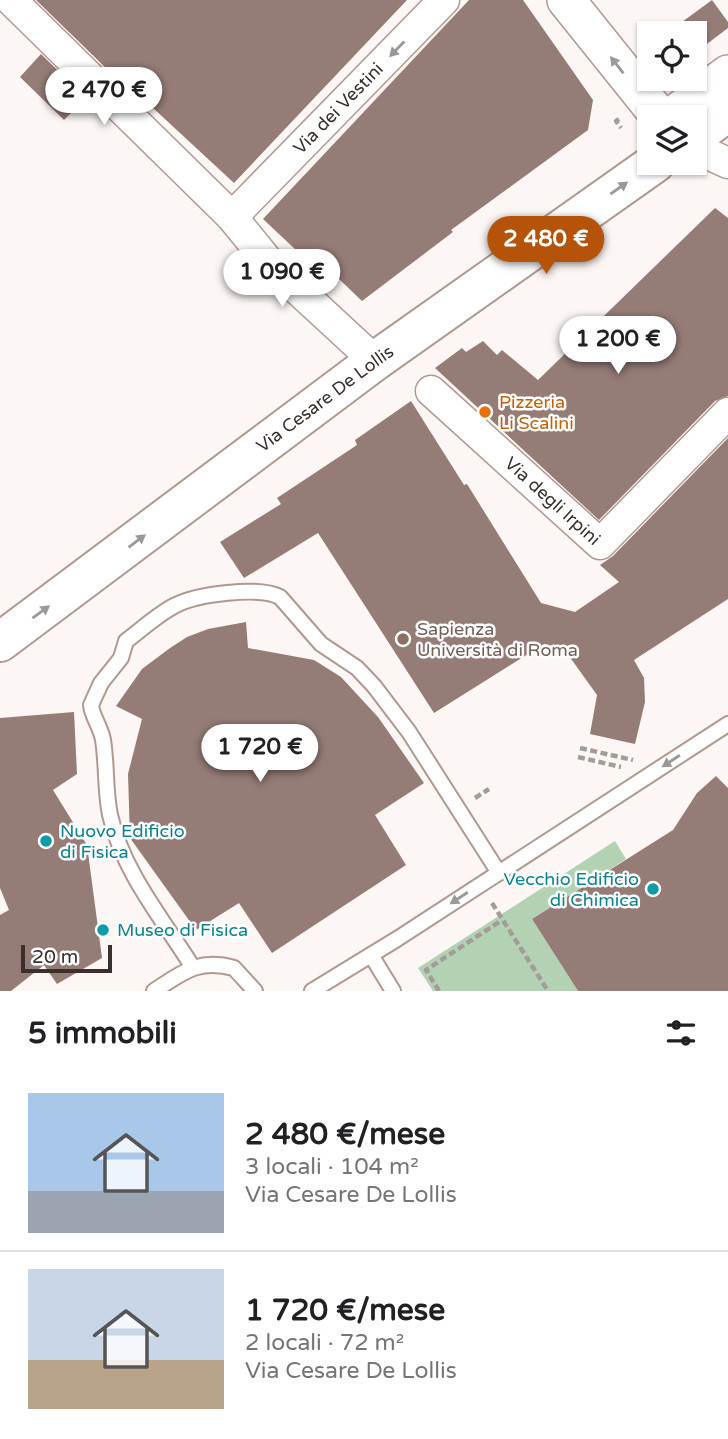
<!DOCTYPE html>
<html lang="it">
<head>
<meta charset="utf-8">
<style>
	:root { --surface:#fff; --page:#f2f2f2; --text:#202124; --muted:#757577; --line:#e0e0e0; --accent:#b45309 }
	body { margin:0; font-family:"Varela Round",sans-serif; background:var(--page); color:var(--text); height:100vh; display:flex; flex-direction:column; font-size:26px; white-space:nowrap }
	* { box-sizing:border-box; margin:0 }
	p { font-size:23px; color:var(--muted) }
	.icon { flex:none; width:38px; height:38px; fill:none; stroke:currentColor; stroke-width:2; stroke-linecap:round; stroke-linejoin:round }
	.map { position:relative; height:991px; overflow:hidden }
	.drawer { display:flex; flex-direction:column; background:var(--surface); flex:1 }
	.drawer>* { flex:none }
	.buttons { position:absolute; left:637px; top:21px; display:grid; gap:14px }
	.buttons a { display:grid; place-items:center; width:70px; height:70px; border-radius:0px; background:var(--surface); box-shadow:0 2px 5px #0004; font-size:35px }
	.scale { position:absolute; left:21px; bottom:18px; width:91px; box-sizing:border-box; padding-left:7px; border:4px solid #3a302c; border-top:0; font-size:19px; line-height:24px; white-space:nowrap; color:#3a302c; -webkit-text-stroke:5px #fff; paint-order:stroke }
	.price { position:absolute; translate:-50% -60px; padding:0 16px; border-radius:24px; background:#fff; color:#222; font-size:23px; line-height:46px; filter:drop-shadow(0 2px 4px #0008) }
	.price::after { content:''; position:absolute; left:50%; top:42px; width:21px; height:16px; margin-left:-10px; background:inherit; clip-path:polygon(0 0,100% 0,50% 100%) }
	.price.on { background:var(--accent); color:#fff }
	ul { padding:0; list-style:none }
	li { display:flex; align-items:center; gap:21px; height:175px; padding:0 28px }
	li+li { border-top:2px solid var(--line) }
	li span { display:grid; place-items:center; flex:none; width:196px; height:140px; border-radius:0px; color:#555 }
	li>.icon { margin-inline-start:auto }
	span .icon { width:84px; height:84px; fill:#fffc; stroke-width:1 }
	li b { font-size:30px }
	h2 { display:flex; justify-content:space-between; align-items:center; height:84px; padding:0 28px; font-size:30px }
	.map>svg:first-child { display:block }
</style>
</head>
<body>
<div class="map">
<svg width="728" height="991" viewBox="0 0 728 991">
	<rect width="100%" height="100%" fill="#fcf6f4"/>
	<polygon fill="#b3d2b3" points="615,841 626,859 532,919 578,991 433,991 418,968"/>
	<g fill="#957c77">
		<polygon points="36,0 407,0 234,183 112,70 110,72"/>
		<polygon points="469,0 523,0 593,100 588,130 451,230 453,232 362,301 338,278 331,283 263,219"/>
		<polygon points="712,0 728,22 728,28 695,53 695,33 667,33"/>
		<polygon points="41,54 86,98 64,120 20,77"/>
		<polygon points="715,208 728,218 728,396 715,401 599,520 435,368 462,348 466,352 483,341 497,355 502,350 538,380"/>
		<polygon points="411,401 464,485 467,484 541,603 575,612 619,582 600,565 613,556 728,438 728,599 634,660 644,678 645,702 635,744 590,734 597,695 564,649 544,644 434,713 318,533 244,578 220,542 281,504 277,498 357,445 355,440"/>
		<polygon points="246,622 248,648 314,660 341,677 378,717 424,783 375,815 406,865 272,953 239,903 196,930 130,838 128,774 142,719 116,706 142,669 170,648 187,637 208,629"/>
		<polygon points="74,712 77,774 53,790 87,845 102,958 57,984 44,965 11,991 0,991 0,915 9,910 0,888 0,718"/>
		<polygon points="716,776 728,788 728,991 578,991 532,919 673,830 697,793"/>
	</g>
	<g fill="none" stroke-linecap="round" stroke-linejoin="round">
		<g stroke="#b1998f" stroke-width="18">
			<g id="service">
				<polyline points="371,955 393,991"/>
				<path d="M 192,966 C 162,918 123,872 110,815 C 105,791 107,765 103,740 C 101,727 92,717 91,705 L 101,683 L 121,658 L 126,641 C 142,629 157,615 174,606 C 196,594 259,586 280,597 L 321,644 L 357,668 L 374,686 L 409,732 L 499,873"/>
				<path d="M 154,991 C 182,973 198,958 234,968 L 255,991"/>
				<polyline points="312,991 397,939 728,724"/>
			</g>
		</g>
		<g stroke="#b1998f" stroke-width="33">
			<g id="minor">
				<polyline points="11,0 232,217 271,265 375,361"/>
				<polyline points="695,148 728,163"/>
				<path id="s1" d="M 232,217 L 444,0"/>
				<path id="s2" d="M 431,391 L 600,544 L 728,413"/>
			</g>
		</g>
		<g stroke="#b1998f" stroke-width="40">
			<g id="tertiary">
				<polyline points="566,0 660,117"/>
				<polyline points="671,117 728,74"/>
			</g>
		</g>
		<g stroke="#b1998f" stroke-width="42">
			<g id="secondary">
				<polyline points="695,136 728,112"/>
				<path id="s3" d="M 0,642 L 375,361 L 655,163"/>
			</g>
		</g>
		<g stroke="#a49c99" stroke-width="4.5" stroke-dasharray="7 3.5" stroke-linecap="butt">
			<polyline points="619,119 616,121 621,128"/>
			<polyline points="580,748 633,760"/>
			<polyline points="578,757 621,767"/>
			<polyline points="475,798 489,789"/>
			<polyline points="492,903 548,991"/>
			<polyline points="439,991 426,970 502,920"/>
		</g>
		<use href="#service" stroke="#fff" stroke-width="14"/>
		<use href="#minor" stroke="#fff" stroke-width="30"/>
		<use href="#tertiary" stroke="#fff" stroke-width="37"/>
		<use href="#secondary" stroke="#fff" stroke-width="38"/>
	</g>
	<defs><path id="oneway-solid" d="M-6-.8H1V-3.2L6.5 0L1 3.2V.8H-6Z" transform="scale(1.75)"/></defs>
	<g fill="#9c9896">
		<use href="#oneway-solid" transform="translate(397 49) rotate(134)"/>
		<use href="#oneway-solid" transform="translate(617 65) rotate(-128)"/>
		<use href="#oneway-solid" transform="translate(619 188) rotate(-35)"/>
		<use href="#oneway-solid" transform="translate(137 541) rotate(-37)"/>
		<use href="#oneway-solid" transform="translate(41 612) rotate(-36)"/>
		<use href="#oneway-solid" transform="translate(671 761) rotate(147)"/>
		<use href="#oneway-solid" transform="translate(459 898) rotate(147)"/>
	</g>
	<circle fill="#e8710a" stroke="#fff" stroke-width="2.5" cx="485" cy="412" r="7"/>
	<circle fill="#8d6e63" stroke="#fff" stroke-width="2.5" cx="403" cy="639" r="7"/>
	<g fill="#0f9aa8" stroke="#fff" stroke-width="2.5">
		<circle cx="46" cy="841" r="7"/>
		<circle cx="653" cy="889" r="7"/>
		<circle cx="103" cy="930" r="7"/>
	</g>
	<g text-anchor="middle" stroke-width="5" stroke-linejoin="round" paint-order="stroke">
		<g font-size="18" fill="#3a302c" stroke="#fff">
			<text dy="6" stroke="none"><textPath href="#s1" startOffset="152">Via dei Vestini</textPath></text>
			<text dy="6" stroke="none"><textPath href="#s3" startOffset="406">Via Cesare De Lollis</textPath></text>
			<text dy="6" stroke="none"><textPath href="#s2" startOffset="164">Via degli Irpini</textPath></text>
		</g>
		<g font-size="18" fill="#c56008" stroke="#fff" text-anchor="start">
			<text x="499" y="408">Pizzeria<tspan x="499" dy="21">Li Scalini</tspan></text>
		</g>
		<g font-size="18" fill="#785e54" stroke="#fff" text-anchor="start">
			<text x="417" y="635">Sapienza<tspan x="417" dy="21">Università di Roma</tspan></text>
		</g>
		<g font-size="18" fill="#0d838f" stroke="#fff" text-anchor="start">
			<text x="60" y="837">Nuovo Edificio<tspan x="60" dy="21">di Fisica</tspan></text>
			<text x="639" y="885" text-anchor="end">Vecchio Edificio<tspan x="639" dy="21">di Chimica</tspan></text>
			<text x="117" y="936">Museo di Fisica</text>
		</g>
	</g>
</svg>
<div class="buttons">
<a><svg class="icon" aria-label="locate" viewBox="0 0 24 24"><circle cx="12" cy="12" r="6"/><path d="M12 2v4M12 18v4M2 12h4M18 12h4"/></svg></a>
<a><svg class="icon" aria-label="layers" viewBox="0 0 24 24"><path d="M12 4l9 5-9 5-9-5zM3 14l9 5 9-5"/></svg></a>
</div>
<div class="scale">20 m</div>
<b class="price" style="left:104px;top:127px">2 470 €</b>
<b class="price on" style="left:546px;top:276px">2 480 €</b>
<b class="price" style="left:282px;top:309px">1 090 €</b>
<b class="price" style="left:618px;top:376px">1 200 €</b>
<b class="price" style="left:260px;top:784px">1 720 €</b>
</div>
<section class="drawer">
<h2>5 immobili<svg class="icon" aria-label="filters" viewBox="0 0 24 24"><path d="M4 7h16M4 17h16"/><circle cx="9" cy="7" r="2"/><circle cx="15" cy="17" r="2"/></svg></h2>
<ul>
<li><span style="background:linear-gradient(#a9c7e8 70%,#9aa5b1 0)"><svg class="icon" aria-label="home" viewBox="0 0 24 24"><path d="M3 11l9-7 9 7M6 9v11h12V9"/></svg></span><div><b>2 480 €/mese</b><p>3 locali · 104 m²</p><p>Via Cesare De Lollis</p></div></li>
<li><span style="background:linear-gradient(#c9d6e8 65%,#b9a48a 0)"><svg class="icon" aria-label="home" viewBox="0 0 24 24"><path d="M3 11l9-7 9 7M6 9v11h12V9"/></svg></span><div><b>1 720 €/mese</b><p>2 locali · 72 m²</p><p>Via Cesare De Lollis</p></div></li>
</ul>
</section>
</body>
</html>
